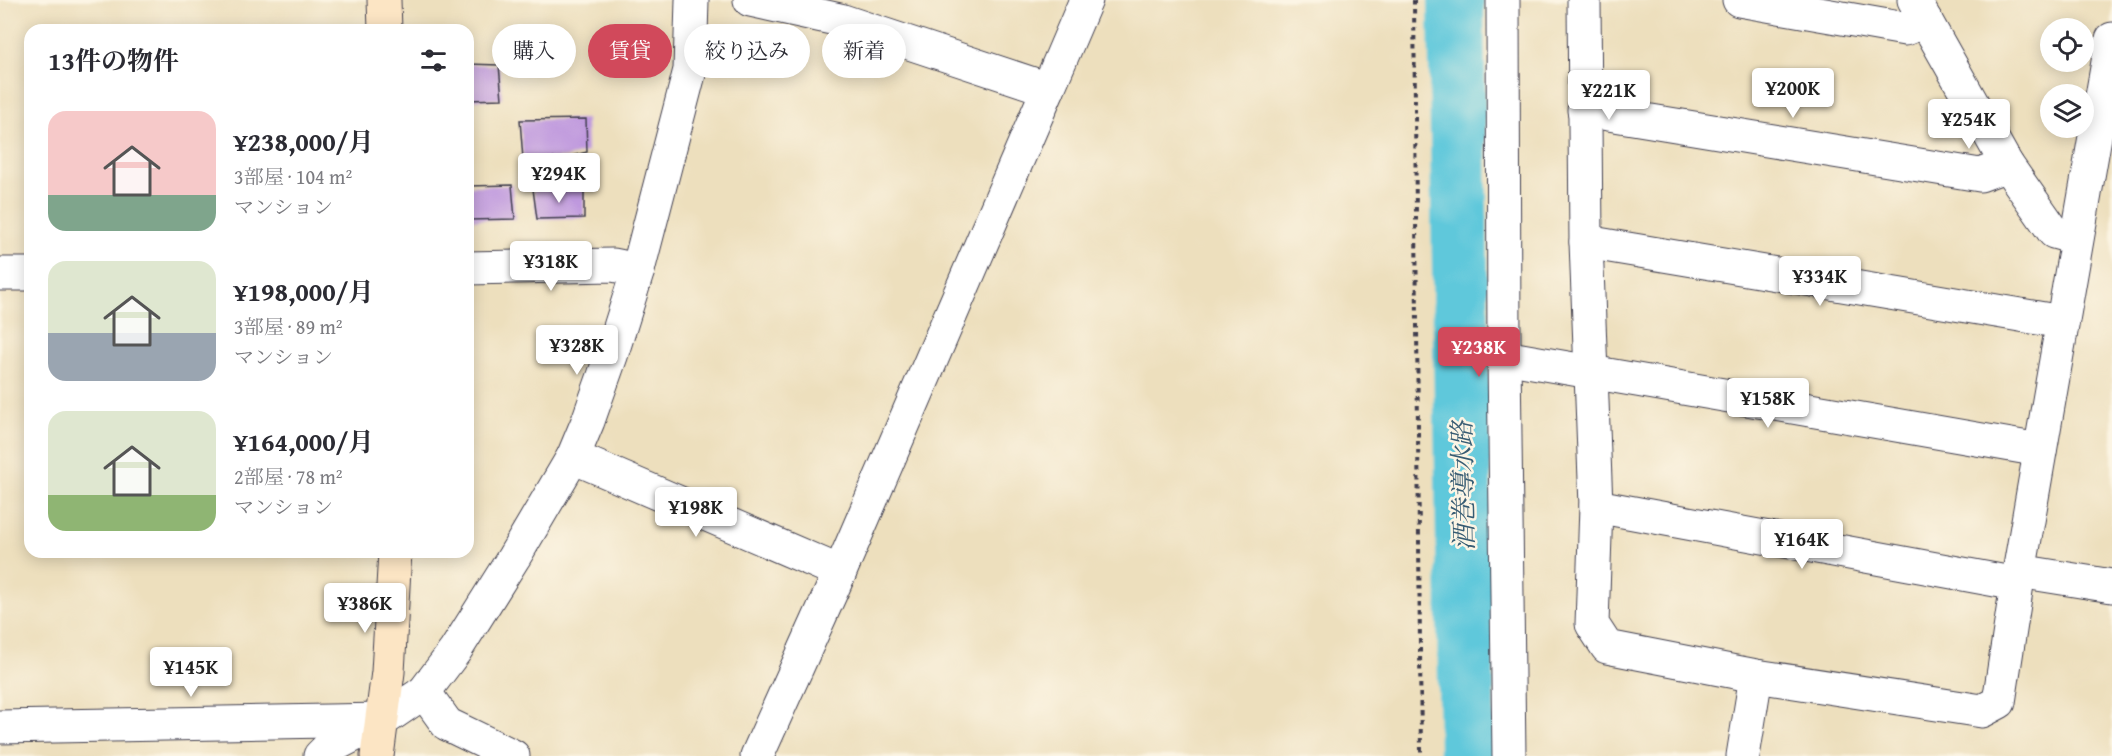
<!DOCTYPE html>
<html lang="ja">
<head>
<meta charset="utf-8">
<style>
	:root { --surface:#fff; --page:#f7f7f7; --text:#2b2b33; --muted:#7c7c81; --accent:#d1495b }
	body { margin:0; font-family:"Gentium Book Plus","Noto Serif JP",serif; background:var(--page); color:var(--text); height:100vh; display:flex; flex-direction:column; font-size:22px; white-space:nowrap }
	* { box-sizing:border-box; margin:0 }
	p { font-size:20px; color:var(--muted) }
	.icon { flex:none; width:33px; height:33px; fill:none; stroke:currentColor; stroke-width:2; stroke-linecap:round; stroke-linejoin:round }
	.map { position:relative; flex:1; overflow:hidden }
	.sheet { position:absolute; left:24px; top:24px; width:450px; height:534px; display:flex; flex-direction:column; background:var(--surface); border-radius:18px; box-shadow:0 3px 15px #0003 }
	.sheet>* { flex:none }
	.hud { position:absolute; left:492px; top:24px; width:570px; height:54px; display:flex; gap:12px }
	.controls { position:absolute; left:2040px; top:18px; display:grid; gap:12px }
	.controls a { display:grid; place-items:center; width:54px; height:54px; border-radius:50%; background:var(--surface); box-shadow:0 3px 15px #0003; font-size:30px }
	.price { position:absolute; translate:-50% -51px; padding:0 14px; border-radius:6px; background:#fff; color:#222; font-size:20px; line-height:39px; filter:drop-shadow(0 2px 3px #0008) }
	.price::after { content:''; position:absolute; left:50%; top:36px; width:18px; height:14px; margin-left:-9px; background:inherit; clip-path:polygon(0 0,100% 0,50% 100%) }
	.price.current { background:var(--accent); color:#fff }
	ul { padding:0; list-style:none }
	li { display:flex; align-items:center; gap:18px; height:150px; padding:0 24px }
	li span { display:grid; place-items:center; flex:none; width:168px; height:120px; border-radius:18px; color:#555 }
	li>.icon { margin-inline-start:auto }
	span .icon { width:72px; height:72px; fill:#fffc; stroke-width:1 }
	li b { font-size:26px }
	h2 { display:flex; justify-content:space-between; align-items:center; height:72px; padding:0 24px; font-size:26px }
	.pill { padding:0 21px; border-radius:27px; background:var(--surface); box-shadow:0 3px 15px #0003; font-size:21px; line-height:54px }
	.pill.current { background:var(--accent); color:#fff }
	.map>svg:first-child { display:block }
</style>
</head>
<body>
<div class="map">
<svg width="2112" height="756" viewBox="0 0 2112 756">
	<rect width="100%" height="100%" fill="#fcf5e5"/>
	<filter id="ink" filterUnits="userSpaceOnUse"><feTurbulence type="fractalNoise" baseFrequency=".0167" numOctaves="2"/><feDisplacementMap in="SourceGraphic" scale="12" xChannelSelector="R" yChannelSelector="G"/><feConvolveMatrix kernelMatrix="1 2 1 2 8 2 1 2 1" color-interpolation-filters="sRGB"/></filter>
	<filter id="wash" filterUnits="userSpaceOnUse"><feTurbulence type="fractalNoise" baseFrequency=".008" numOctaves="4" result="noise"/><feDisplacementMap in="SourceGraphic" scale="24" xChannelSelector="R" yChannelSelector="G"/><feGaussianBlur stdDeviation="1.35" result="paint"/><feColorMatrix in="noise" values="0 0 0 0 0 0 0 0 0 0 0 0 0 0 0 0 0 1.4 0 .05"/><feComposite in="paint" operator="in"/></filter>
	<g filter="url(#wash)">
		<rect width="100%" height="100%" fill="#eddfbd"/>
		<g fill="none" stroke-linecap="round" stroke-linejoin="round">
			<polyline stroke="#5fc8db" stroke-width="56" points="1456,0 1467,756"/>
		</g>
		<g id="blocks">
			<g fill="#bf99de">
				<polygon points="468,64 499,65 502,99 468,100"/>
				<polygon points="586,119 587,152 564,158 523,159 520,120"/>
				<polygon points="512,185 515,219 468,220 468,186"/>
				<polygon points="533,189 584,189 584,218 537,219"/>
			</g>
		</g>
	</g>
	<g filter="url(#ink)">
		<use href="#blocks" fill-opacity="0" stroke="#403e4e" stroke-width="1.5"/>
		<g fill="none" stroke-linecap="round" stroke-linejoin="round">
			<g stroke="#403e4e" stroke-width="35">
				<g id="minor">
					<polyline points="750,0 840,20 1048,89 1086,0"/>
					<polyline points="1503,0 1504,357 1509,756"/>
					<polyline points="1584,0 1586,242 1596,506 1592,624 1607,647 1756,676 1982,711 1999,702 2017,584 2112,39"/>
					<polyline points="1739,0 1905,29 1926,21"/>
					<polyline points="1914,0 2007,165 2054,232 2076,238"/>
					<polyline points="1584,110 1980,175 2007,165"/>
					<polyline points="1586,242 2062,322"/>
					<polyline points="468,268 613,265 638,270"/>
					<polyline points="0,274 30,274"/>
					<polyline points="1504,357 2040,450"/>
					<polyline points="573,457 840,572"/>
					<polyline points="1596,506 2017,584"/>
					<polyline points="2019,571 2112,586"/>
					<polyline points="424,692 447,724 513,756"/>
					<polyline points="0,727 383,720"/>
					<polyline points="757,756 840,572 1048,89"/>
					<polyline points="1743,756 1756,676"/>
				</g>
			</g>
			<g stroke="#403e4e" stroke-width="35">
				<polyline id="tertiary" points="320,756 327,749 383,720 424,692 455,651 514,557 573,457 588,421 611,356 638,270 690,70 692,0"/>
			</g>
			<g stroke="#403e4e" stroke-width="35">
				<g id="secondary">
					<polyline points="384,0 385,30"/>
					<polyline points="377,756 388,672 395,552"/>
				</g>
			</g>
			<polyline stroke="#403e4e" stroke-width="4" stroke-dasharray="4.5 4.5" stroke-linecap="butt" points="1414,0 1421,756"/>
			<use href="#minor" stroke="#fff" stroke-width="33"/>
			<use href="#tertiary" stroke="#fff" stroke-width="33"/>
			<use href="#secondary" stroke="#fce5c4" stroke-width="33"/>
		</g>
	</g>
	<g text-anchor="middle" stroke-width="5" stroke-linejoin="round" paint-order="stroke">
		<g font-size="26" font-style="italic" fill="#375c73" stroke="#fcf5e5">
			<text transform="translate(1463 486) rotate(-91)" y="9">酒巻導水路</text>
		</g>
	</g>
</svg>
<div class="controls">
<a><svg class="icon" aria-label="locate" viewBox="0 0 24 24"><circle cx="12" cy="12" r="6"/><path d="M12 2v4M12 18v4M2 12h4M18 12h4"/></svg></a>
<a><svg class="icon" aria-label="layers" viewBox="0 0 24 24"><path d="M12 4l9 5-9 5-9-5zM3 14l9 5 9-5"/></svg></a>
</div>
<b class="price" style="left:1793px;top:119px">¥200K</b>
<b class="price" style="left:1609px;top:121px">¥221K</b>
<b class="price" style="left:1969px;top:150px">¥254K</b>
<b class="price" style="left:559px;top:204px">¥294K</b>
<b class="price" style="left:551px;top:292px">¥318K</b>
<b class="price" style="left:1820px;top:307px">¥334K</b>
<b class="price" style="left:577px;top:376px">¥328K</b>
<b class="price current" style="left:1479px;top:378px">¥238K</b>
<b class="price" style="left:1768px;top:429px">¥158K</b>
<b class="price" style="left:696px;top:538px">¥198K</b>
<b class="price" style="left:1802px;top:570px">¥164K</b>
<b class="price" style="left:365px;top:634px">¥386K</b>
<b class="price" style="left:191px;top:698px">¥145K</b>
<div class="hud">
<a class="pill">購入</a>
<a class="pill current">賃貸</a>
<a class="pill">絞り込み</a>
<a class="pill">新着</a>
</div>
<section class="sheet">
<h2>13件の物件<svg class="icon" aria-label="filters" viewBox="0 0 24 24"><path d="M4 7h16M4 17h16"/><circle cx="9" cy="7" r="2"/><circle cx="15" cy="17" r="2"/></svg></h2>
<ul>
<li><span style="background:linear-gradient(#f6c9c9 70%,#7fa58c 0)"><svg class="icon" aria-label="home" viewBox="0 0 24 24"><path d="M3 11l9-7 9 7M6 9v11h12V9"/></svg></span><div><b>¥238,000/月</b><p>3部屋 · 104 m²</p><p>マンション</p></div></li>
<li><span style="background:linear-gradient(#dfe7d0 60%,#9aa5b1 0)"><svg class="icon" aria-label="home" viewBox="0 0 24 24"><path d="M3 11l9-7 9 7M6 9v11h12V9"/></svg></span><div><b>¥198,000/月</b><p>3部屋 · 89 m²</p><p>マンション</p></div></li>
<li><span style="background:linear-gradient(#dfe7d0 70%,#8fb573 0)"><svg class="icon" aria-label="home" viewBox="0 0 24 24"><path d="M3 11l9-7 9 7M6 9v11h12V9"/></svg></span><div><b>¥164,000/月</b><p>2部屋 · 78 m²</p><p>マンション</p></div></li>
</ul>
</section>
</div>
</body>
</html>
